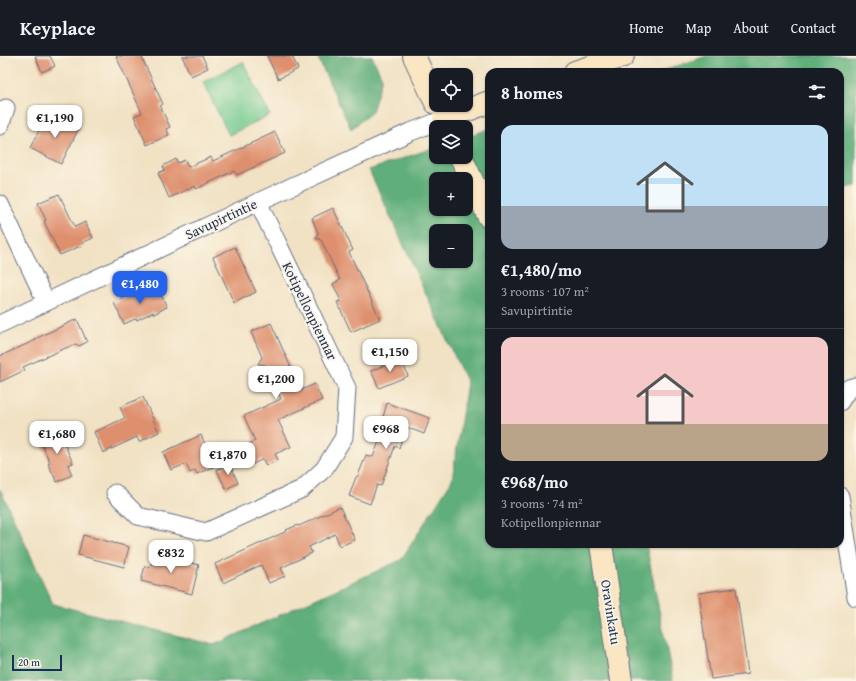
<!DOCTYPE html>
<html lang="en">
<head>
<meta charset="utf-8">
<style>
	:root { --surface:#171b24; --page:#20242c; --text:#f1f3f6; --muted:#9ea1a6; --line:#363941; --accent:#2563eb }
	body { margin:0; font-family:"Gentium Book Plus",serif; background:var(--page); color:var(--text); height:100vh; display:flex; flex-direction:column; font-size:15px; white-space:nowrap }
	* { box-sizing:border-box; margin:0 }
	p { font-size:13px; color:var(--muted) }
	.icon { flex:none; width:22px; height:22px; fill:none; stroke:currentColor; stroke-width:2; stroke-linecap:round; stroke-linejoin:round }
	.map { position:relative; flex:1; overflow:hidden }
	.drawer { position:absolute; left:485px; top:12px; width:359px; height:480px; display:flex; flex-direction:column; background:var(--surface); border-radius:12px; box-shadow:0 1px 3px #0004 }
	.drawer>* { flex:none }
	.controls { position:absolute; left:429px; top:12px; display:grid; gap:8px }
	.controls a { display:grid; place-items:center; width:44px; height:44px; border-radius:8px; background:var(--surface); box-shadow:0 1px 3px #0004; font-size:20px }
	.scale { position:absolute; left:12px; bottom:10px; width:50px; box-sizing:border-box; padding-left:4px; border:2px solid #1b2f5e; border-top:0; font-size:11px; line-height:14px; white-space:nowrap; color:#1b2f5e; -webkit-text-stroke:3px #fcf5e5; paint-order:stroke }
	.price { position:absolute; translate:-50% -34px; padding:0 9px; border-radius:8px; background:#fff; color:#222; font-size:13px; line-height:26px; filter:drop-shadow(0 1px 2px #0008) }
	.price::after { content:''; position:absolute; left:50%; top:24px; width:12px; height:9px; margin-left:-6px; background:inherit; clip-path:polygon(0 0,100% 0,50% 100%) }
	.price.active { background:var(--accent); color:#fff }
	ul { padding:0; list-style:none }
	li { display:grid; align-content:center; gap:8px; height:212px; padding:0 16px }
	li+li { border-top:1px solid var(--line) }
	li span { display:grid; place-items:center; height:124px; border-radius:12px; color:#555 }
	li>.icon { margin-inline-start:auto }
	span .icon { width:72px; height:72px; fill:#fffc; stroke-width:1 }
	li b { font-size:17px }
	h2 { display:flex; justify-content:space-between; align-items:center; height:48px; padding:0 16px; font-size:17px }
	header { display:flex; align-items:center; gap:24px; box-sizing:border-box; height:56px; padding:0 20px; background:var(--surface); border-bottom:1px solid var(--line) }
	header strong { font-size:19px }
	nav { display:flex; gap:22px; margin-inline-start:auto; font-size:14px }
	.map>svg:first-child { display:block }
</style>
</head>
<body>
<header>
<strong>Keyplace</strong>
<nav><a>Home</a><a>Map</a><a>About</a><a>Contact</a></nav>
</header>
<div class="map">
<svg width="856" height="625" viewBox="0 0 856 625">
	<rect width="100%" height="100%" fill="#fcf5e5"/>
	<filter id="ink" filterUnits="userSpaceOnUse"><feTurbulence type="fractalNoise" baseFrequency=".025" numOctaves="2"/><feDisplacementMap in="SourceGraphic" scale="8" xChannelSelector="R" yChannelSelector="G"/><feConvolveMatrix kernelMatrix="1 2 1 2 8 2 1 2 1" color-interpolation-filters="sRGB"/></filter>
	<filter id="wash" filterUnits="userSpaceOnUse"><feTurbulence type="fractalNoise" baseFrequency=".012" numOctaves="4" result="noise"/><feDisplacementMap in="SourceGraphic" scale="16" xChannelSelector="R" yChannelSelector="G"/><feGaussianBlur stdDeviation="0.9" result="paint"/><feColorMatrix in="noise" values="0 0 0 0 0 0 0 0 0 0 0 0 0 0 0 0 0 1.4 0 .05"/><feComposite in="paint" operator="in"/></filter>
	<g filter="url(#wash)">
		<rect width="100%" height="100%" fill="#f1e2c4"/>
		<polygon fill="#75cb90" stroke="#487d77" points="243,6 270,59 229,79 203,26"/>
		<g fill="#60af7a" stroke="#3e6f6c" fill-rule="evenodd">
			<polygon points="317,0 372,0 382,22 372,56 351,73"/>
			<polygon points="707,0 856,0 856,130 840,133 840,16 659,16"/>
			<path d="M 489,73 L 489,488 L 646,488 L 673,625 L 0,625 L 0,433 L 53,548 L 214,589 L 401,504 L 452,424 L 467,327 L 369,114 L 436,91 L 436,101 L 466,101 L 466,81 ZM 436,123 L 466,123 L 466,153 L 436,153 ZM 436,175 L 466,175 L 466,205 L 436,205 Z"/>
		</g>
		<g id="blocks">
			<g fill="#de8f6d">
				<polygon points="35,0 50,0 55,10 42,16"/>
				<polygon points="116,0 141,0 163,48 160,50 170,71 166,73 169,79 147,89 134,60 142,57"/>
				<polygon points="182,0 202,0 208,12 191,20"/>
				<polygon points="267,0 292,0 298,13 278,23"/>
				<polygon points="51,58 79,72 61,108 30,92 43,67 46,68"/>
				<polygon points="275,76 285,97 237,119 234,115 196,133 195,130 169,142 158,117 165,114 163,110 176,103 178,107 185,104 188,111 211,101 213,105"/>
				<polygon points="59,138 75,171 85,166 93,182 82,187 83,189 60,199 44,165 46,164 38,147"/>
				<polygon points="333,152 353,194 349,196 380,263 351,276 337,246 341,245 333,228 340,224 321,184 316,182 318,177 312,162"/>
				<polygon points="235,191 256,236 234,247 213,201"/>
				<polygon points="157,230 167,251 154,258 153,256 137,264 135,263 124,268 114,247 126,241 127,239 131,237 133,238 143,234 144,236"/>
				<polygon points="77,263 87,286 79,290 76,288 70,291 68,291 23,311 25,314 0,326 0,300 36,284 35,283"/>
				<polygon points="271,267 301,334 315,328 322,344 278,364 291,391 275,398 278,404 266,410 263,403 253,408 244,390 255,385 244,360 281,343 266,309 258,308 262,301 251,276"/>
				<polygon points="401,302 408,320 379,332 371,315"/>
				<polygon points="143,341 159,376 139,386 137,381 103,397 94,376 125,362 120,351"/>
				<polygon points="387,347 430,362 424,378 406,371 399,392 395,390 381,430 377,429 370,448 349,440 356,421 358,420 366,399 373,401 383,375 380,374 385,361 383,361"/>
				<polygon points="57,372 73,407 68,409 72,419 57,426 48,408 50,407 39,381"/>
				<polygon points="201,379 215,410 197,418 195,414 190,417 186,408 171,414 163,396"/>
				<polygon points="230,408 238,427 226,433 217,414"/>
				<polygon points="340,451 355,484 340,490 335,478 309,491 312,497 281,512 285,520 269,527 261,509 223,527 215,508 287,475 286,474 298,469 299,470"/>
				<polygon points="83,479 129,491 124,511 78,499"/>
				<polygon points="154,497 199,509 192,538 141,525 145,510 150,512"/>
				<polygon points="736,532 748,618 711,623 698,537"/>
			</g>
		</g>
	</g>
	<g filter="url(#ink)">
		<use href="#blocks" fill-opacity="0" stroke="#666e82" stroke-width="1"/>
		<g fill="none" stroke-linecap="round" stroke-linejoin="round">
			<g stroke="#666e82" stroke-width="19">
				<g id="street">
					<polyline points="0,70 6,52"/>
					<polyline points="0,148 46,246"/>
					<polyline points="0,268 258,146 408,77 444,63"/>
					<polyline points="840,346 849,332 856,330"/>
					<polyline points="115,437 138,460 206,476 302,433 324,413 344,381 347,332 258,146"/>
					<polyline points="840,440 856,541"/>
				</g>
			</g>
			<g stroke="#666e82" stroke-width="24">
				<g id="secondary">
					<polyline points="414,0 436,47"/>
					<polyline points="575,16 623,0"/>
					<polyline points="444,63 489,46"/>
					<polyline points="461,101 489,161"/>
					<polyline points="601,488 621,625"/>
				</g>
			</g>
			<use href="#street" stroke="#fff" stroke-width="17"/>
			<use href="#secondary" stroke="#fbe6c3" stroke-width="22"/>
		</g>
	</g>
	<g text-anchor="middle" stroke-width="3.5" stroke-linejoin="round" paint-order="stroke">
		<g font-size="14" fill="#1b2f5e" stroke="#fcf5e5">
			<text transform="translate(221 163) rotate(-25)" y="5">Savupirtintie</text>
			<text transform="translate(310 255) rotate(64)" y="5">Kotipellonpiennar</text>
			<text transform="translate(611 556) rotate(81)" y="5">Oravinkatu</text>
		</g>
	</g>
</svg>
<div class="controls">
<a><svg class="icon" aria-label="locate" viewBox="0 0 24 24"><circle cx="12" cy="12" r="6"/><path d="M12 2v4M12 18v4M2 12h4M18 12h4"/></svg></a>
<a><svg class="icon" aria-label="layers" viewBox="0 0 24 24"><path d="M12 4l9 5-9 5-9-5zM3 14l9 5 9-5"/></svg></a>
<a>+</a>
<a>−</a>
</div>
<div class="scale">20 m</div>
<b class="price" style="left:55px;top:83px">€1,190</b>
<b class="price active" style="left:140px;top:249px">€1,480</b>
<b class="price" style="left:390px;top:317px">€1,150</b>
<b class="price" style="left:276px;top:344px">€1,200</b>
<b class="price" style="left:386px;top:394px">€968</b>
<b class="price" style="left:57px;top:399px">€1,680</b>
<b class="price" style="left:228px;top:420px">€1,870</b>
<b class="price" style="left:171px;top:518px">€832</b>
<section class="drawer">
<h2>8 homes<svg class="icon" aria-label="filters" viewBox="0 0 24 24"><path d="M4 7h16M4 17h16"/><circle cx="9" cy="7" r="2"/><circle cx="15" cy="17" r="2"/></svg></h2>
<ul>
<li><span style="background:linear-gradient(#bfe0f5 65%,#9aa5b1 0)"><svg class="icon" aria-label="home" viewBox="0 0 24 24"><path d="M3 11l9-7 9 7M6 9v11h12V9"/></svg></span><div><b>€1,480/mo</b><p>3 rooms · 107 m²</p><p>Savupirtintie</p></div></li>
<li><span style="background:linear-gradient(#f6c9c9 70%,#b9a48a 0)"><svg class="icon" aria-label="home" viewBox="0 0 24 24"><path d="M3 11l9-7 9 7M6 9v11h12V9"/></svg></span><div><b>€968/mo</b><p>3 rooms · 74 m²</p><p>Kotipellonpiennar</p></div></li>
</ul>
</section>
</div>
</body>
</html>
